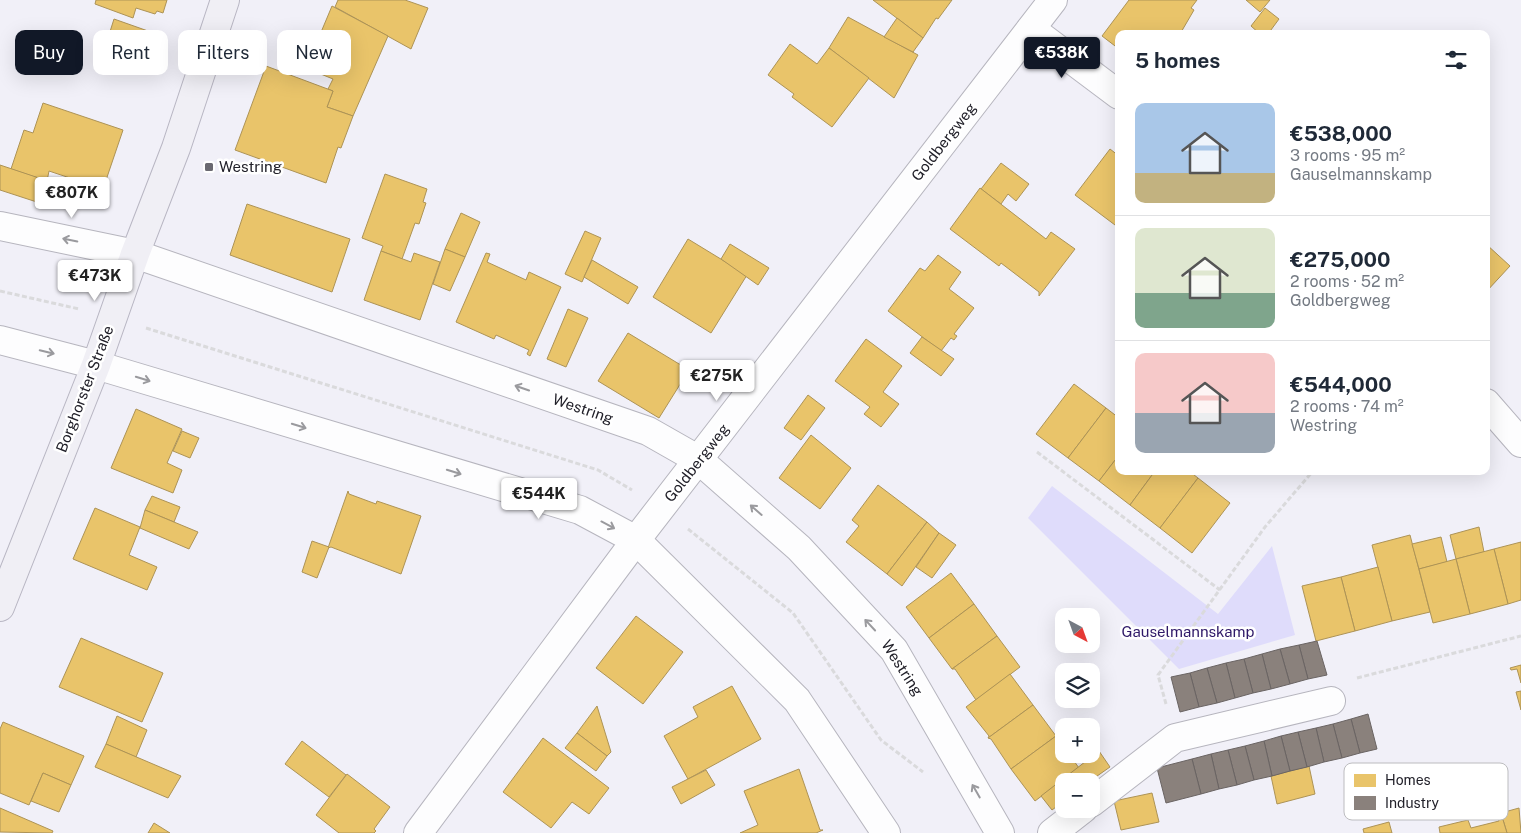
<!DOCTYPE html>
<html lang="en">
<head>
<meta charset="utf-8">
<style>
	:root { --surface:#fff; --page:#f2f2f3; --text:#1f2937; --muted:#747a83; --line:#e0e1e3; --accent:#111827 }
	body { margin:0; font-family:"Public Sans",sans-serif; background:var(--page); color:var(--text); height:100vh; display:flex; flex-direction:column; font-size:19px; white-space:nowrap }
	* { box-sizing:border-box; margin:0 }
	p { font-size:16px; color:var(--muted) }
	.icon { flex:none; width:28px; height:28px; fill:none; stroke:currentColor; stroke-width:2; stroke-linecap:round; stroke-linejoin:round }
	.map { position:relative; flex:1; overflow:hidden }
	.side { position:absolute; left:1115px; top:30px; width:375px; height:445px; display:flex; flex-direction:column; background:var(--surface); border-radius:10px; box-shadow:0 5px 20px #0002 }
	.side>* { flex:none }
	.guide { position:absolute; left:15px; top:30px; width:475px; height:45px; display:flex; gap:10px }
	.needle { width:32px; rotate:139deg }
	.tools { position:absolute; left:1055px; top:608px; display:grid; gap:10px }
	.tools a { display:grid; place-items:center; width:45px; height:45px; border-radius:10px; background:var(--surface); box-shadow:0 5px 20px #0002; font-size:25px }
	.price { position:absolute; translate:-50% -42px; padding:0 11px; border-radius:5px; background:#fff; color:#222; font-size:16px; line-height:32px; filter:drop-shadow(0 1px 2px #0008) }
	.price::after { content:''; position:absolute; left:50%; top:30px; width:15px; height:11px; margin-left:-8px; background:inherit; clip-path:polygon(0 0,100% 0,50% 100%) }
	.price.active { background:var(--accent); color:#fff }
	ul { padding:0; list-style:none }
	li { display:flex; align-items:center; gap:15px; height:125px; padding:0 20px }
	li+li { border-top:1px solid var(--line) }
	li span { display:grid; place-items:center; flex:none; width:140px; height:100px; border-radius:10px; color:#555 }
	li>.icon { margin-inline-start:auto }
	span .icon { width:60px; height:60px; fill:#fffc; stroke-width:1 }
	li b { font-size:21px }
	h2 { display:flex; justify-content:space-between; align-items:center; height:60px; padding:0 20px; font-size:21px }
	.chip { padding:0 18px; border-radius:10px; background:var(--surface); box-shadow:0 5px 20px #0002; font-size:18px; line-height:45px }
	.chip.active { background:var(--accent); color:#fff }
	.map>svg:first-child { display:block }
</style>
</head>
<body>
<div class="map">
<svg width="1521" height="833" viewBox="0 0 1521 833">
	<rect width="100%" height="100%" fill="#f1f0f8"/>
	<polygon fill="#dfdcfb" points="1052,486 1218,614 1272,546 1295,635 1179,669 1028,518"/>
	<g fill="#e9c46a" stroke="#ad9356">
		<polygon points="96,0 167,0 163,13 157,11 155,14 136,8 133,18 95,4"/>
		<polygon points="338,0 405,0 428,8 411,49 335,7"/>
		<polygon points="873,0 952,0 938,19 936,18 923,38"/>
		<polygon points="1129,0 1197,0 1191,8 1194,10 1180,34 1172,32 1171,34 1119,34 1119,49 1102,36"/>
		<polygon points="1246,0 1270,0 1260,12"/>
		<polygon points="332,6 388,36 353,116 327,107 333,91 328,89 333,79 306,68"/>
		<polygon points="1265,8 1279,19 1268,34 1260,34 1251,26"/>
		<polygon points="848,17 918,55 894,98 829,48"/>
		<polygon points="897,18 923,38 913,52 884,37"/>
		<polygon points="114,19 148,31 142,49 108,38"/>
		<polygon points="108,38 142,49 135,72 101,60"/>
		<polygon points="790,44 817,64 829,48 869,78 832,127 792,97 794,94 768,75"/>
		<polygon points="266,66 333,91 327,107 353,116 341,148 338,147 326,183 235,150"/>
		<polygon points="43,103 123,130 103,189 49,171 47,181 11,169 24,130 33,133"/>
		<polygon points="1110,149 1119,156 1119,228 1075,195"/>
		<polygon points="1001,163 1029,184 1016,201 1008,194 1001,204 981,189"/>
		<polygon points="0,165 57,184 49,206 0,190"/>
		<polygon points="385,174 427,189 423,202 426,203 419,224 415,223 402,259 381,251 383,246 362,238"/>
		<polygon points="980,188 1046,239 1051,232 1075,249 1039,296 1039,292 1001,263 999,266 950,229"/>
		<polygon points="247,204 350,239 332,292 230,255"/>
		<polygon points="461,213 480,222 465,257 445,249"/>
		<polygon points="585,231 601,238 582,282 565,274"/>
		<polygon points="688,239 747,275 711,333 653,297"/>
		<polygon points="730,244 769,268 758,285 721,259"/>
		<polygon points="1486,244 1510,266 1486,292"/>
		<polygon points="445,249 465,257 450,291 433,284"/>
		<polygon points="381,251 411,262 414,253 440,262 420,320 364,300"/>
		<polygon points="486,253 490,254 487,262 526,280 529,272 561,287 530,356 527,354 529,350 496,335 494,339 456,322"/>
		<polygon points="938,255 961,272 949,289 974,308 954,334 957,336 954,340 951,338 941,351 888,311 920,268 925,271"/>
		<polygon points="592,260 638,287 628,304 584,277"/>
		<polygon points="568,309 588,318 566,367 547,359"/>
		<polygon points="628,333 689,370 659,418 598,381"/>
		<polygon points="922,337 954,359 941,376 910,353"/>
		<polygon points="866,339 902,366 883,392 899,404 881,427 864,414 870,407 835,381"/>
		<polygon points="1074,384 1106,408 1068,458 1036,434"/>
		<polygon points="808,395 825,408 801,440 784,428"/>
		<polygon points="1106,408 1119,418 1119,455 1099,481 1068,458"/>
		<polygon points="136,409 182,429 167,463 182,470 173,493 111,468"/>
		<polygon points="182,431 199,438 190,458 173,451"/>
		<polygon points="811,435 851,468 820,509 779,478"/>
		<polygon points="1119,455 1119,471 1155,471 1130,505 1099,481"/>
		<polygon points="1155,471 1189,471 1198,478 1160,528 1130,505"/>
		<polygon points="1198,478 1230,503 1192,553 1160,528"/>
		<polygon points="878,485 927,522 887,574 846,542 859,526 852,520"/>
		<polygon points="348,491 349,494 376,504 377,501 421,516 401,574 331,547 328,548"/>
		<polygon points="152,496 180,507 174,522 145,510"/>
		<polygon points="95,508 140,527 129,555 157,567 147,590 73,559"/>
		<polygon points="145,510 198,532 189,549 140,528"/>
		<polygon points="927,522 939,533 902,586 887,574"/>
		<polygon points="1479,527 1484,552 1456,559 1450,535"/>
		<polygon points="939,533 956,545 932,578 916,567"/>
		<polygon points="1410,535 1430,612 1392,621 1372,545"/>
		<polygon points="1441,537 1447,562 1419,569 1412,544"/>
		<polygon points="312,541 329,547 317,578 302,572"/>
		<polygon points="1521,542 1521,600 1508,604 1494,549"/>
		<polygon points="1494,549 1508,604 1470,614 1456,559"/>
		<polygon points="1456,559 1470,614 1433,623 1419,569"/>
		<polygon points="1378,567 1392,621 1355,631 1341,577"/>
		<polygon points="951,573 974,604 929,638 906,607"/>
		<polygon points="1341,577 1355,631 1316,641 1302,586"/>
		<polygon points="974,604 997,636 952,669 929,638"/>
		<polygon points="636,616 683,652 643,704 596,668"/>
		<polygon points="997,636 1020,667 976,700 955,669 952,669"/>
		<polygon points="81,638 163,673 142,722 59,687"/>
		<polygon points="1521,665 1521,683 1517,669 1511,670 1510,668"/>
		<polygon points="1010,674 1033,705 988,738 989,736 966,707"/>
		<polygon points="732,686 761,739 688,779 664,736 698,717 693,707"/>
		<polygon points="1521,691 1521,710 1516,692"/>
		<polygon points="1033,705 1056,736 1011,769 991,739 988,738"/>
		<polygon points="597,706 611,752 607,756 577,733"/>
		<polygon points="117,716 147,730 136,757 106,744"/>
		<polygon points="3,722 84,756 71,785 43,773 29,805 0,793 0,729"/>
		<polygon points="577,733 607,756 596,771 565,748"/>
		<polygon points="1056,736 1064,746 1064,754 1069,754 1079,768 1035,801 1011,769"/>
		<polygon points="543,738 609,788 589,814 572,802 551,828 503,792"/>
		<polygon points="302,741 346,775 329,797 285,764"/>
		<polygon points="106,744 181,776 168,798 95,767"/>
		<polygon points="1099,751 1110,767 1090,781 1064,781 1064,801 1052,810 1041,796"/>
		<polygon points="1309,766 1315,794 1277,804 1271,776"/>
		<polygon points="799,769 820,830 823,830 816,833 740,833 758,825 744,791"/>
		<polygon points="706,770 715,785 681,804 672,787"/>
		<polygon points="43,773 71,785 59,812 31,801"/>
		<polygon points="347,774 390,807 374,829 376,831 374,833 339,833 316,815"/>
		<polygon points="1152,793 1159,822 1121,830 1114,801"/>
		<polygon points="0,808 53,831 52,833 0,832"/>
		<polygon points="1519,808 1521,833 1507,833 1501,813"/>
		<polygon points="1500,810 1507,833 1440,833 1439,827 1468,820 1471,828 1499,821 1496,811"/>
		<polygon points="1389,822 1392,833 1364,833 1363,829"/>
		<polygon points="154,823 170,833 148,833"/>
	</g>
	<g fill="#8a817c" stroke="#6a6463">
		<polygon points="1317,641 1327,675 1308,679 1299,645"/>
		<polygon points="1299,645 1308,679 1290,684 1280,649"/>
		<polygon points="1280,649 1290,684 1271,689 1262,654"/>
		<polygon points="1262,654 1271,689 1253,693 1244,659"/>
		<polygon points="1244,659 1253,693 1235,698 1226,663"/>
		<polygon points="1226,663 1235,698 1217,703 1207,668"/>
		<polygon points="1207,668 1217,703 1199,707 1190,673"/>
		<polygon points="1190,673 1199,707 1180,712 1171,677"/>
		<polygon points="1368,714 1377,749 1360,753 1351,719"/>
		<polygon points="1351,719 1360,753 1342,758 1333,724"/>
		<polygon points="1333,724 1342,758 1324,762 1316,728"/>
		<polygon points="1316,728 1324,762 1307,767 1298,732"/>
		<polygon points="1298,732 1307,767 1290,771 1281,736"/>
		<polygon points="1281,736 1290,771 1272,776 1264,741"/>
		<polygon points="1264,741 1272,776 1254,780 1245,746"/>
		<polygon points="1245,746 1254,780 1237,785 1228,750"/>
		<polygon points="1228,750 1237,785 1219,789 1211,754"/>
		<polygon points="1211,754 1219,789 1201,794 1192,759"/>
		<polygon points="1192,759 1201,794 1166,803 1157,768"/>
	</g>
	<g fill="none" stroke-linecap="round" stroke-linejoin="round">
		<g stroke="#b6b5be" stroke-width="30">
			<g id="minor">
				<polyline points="1031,29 1119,95"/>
				<polyline points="0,226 135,254 648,431 699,460 799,548 894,650 1000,833"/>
				<polyline points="0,340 96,365 580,510 636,540 797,700 886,833"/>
				<polyline points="1486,403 1521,443"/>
				<polyline points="1091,803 1175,738 1331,701"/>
				<polyline points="418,833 636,540 1053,0"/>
				<polyline points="1052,833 1083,809"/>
			</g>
		</g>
		<g stroke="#b8b6c3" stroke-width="30">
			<polyline id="major" points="0,607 96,365 135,254 176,148 225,0"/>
		</g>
		<g stroke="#dadadc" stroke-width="3" stroke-dasharray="5 2.5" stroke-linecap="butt">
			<polyline points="0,291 79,309"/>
			<polyline points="146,328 598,470 632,490"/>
			<polyline points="1037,452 1220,590"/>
			<polyline points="688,529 793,613 881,740 923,772"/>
			<polyline points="1357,678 1521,636"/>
			<polyline points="1166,704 1158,675 1265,527 1313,471"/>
		</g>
		<use href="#minor" stroke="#fdfdfe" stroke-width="28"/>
		<use href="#major" stroke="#f0eff5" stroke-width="28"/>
	</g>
	<defs><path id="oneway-shaft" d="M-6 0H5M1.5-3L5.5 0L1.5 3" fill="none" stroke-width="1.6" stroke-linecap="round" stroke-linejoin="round" transform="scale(1.25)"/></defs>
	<g stroke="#9a9a9e">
		<use href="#oneway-shaft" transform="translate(70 240) rotate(-168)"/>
		<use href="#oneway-shaft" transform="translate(47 352) rotate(14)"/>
		<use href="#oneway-shaft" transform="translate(143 379) rotate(17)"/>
		<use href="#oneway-shaft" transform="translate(522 388) rotate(-161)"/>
		<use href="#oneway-shaft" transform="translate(299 426) rotate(17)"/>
		<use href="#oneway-shaft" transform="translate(454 472) rotate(17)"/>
		<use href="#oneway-shaft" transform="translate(756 510) rotate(-139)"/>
		<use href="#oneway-shaft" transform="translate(608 525) rotate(28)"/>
		<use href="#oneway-shaft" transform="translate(870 625) rotate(-133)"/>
		<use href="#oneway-shaft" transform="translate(976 791) rotate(-120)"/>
	</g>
	<rect fill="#6a6971" stroke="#fff" stroke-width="2" x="204" y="162" width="10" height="10" rx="2.5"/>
	<g text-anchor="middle" stroke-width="5" stroke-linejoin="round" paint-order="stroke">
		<g font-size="15" fill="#212029" stroke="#fff">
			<text transform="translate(944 142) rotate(-52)" y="5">Goldbergweg</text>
			<text transform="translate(85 389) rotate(-69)" y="5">Borghorster Straße</text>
			<text transform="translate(583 409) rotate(19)" y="5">Westring</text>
			<text transform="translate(697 463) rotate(-52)" y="5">Goldbergweg</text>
			<text transform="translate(902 668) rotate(57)" y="5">Westring</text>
		</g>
		<g font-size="15" fill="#212029" stroke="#fff" text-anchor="start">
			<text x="219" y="172">Westring</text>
		</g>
		<g font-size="15" fill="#2f1968" stroke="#fff">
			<text x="1188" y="637">Gauselmannskamp</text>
		</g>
	</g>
	<rect x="1344" y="763" width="164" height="57" rx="8" fill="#fff" stroke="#bcbcbf" stroke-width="1"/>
	<rect x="1354" y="774" width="22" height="13" fill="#e9c46a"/>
	<rect x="1354" y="796" width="22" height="14" fill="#8a817c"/>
	<g font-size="14" fill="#212029">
		<text x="1385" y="785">Homes</text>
		<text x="1385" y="808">Industry</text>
	</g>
</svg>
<div class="tools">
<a><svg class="needle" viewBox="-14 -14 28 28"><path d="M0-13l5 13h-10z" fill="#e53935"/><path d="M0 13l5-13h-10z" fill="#747a83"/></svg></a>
<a><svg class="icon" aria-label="layers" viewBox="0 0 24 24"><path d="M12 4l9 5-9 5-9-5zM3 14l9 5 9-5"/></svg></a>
<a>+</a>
<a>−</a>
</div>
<b class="price active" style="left:1062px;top:79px">€538K</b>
<b class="price" style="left:72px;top:219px">€807K</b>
<b class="price" style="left:95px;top:302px">€473K</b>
<b class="price" style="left:717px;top:402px">€275K</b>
<b class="price" style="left:539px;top:520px">€544K</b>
<div class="guide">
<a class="chip active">Buy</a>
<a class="chip">Rent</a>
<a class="chip">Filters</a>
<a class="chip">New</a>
</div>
<section class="side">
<h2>5 homes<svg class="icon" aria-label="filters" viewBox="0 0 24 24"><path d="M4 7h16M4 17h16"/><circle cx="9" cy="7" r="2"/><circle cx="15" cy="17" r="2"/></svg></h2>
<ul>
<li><span style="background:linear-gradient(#a9c7e8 70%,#c2b280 0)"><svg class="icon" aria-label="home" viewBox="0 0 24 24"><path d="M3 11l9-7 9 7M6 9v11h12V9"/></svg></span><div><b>€538,000</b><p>3 rooms · 95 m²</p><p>Gauselmannskamp</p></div></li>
<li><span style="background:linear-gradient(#dfe7d0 65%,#7fa58c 0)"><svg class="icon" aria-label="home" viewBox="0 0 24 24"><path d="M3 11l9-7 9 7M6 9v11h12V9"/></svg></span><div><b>€275,000</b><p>2 rooms · 52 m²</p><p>Goldbergweg</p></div></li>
<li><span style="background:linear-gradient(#f6c9c9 60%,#9aa5b1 0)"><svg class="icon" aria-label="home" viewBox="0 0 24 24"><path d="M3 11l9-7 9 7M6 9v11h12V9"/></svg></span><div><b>€544,000</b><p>2 rooms · 74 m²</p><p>Westring</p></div></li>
</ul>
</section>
</div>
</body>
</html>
